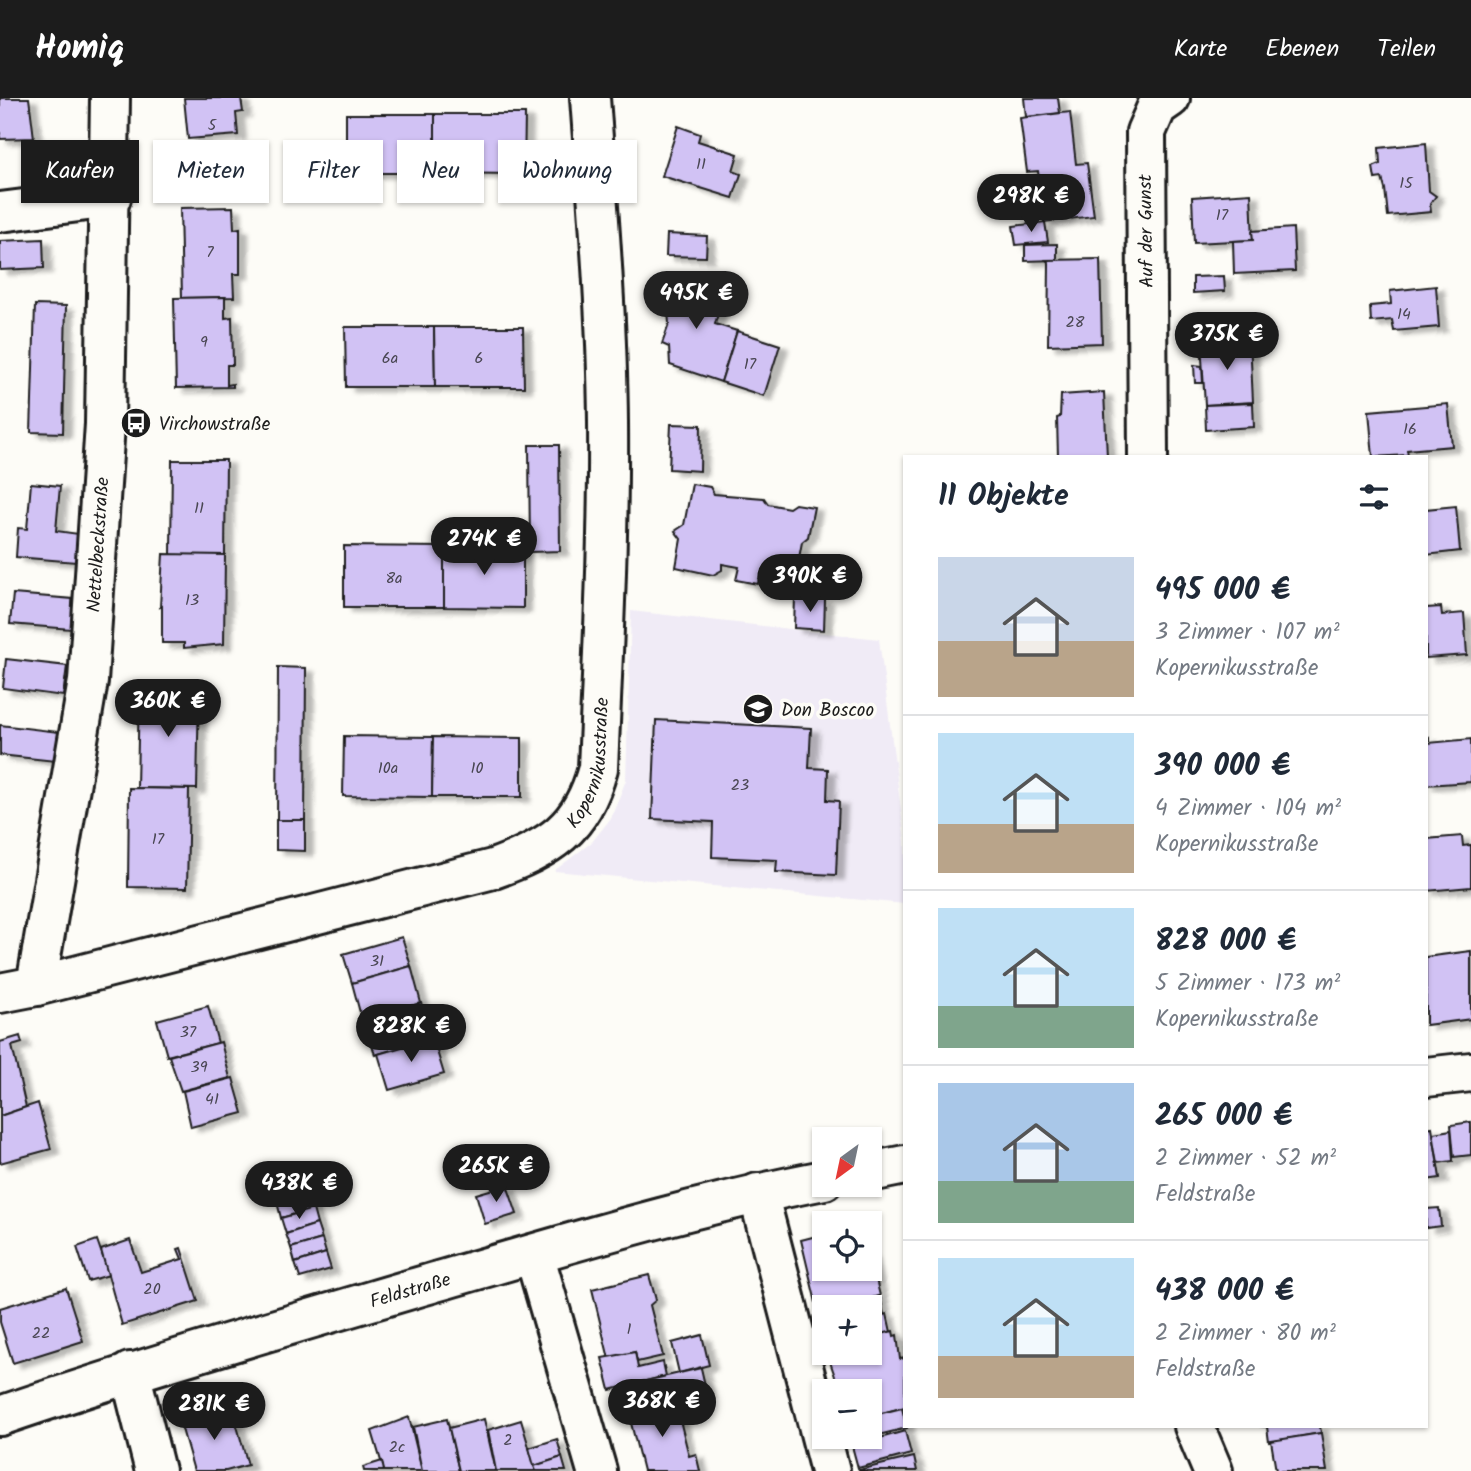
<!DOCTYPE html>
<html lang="de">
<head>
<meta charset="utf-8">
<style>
	:root { --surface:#fff; --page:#f2f2f3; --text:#1f2937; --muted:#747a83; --line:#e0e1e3; --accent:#1c1c1c }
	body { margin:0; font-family:Kalam,sans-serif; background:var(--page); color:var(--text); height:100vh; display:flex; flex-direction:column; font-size:26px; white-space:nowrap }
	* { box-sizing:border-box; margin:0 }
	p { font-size:23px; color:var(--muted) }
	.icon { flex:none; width:38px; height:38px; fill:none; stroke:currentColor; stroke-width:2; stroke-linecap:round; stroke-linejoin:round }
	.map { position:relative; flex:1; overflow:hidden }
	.drawer { position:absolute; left:903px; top:357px; width:525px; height:973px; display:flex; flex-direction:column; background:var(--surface); border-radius:0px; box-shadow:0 2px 5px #0004 }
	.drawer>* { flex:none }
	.hud { position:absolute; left:21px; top:42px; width:665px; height:63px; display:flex; gap:14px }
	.needle { width:46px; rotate:213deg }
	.fabs { position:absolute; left:812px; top:1029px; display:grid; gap:14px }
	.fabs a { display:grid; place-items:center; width:70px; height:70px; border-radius:0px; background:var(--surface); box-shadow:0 2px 5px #0004; font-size:35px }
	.price { position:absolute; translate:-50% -60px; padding:0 16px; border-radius:24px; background:var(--accent); color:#fff; font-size:23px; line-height:46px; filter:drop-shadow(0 2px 4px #0008) }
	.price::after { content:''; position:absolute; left:50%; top:42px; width:21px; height:16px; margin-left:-10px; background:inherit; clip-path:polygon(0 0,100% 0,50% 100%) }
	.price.active { background:#222; color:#fff }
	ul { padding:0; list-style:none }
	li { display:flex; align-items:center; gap:21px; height:175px; padding:0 35px }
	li+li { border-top:2px solid var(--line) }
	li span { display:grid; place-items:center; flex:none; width:196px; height:140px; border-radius:0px; color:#555 }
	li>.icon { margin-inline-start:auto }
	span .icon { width:84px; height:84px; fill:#fffc; stroke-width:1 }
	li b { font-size:30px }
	h2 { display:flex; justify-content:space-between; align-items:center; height:84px; padding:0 35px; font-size:30px }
	.pill { padding:0 24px; border-radius:0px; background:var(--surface); box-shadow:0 2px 5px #0004; font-size:24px; line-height:63px }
	.pill.active { background:var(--accent); color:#fff }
	header { display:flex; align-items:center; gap:42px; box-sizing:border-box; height:98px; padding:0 35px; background:var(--accent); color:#fff }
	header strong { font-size:33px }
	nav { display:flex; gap:38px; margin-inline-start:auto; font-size:24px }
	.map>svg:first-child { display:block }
</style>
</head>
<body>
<header>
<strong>Homiq</strong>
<nav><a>Karte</a><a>Ebenen</a><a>Teilen</a></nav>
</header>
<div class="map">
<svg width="1471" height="1373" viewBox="0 0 1471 1373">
	<defs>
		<filter id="shadow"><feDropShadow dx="8" dy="4.5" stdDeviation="2" flood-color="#0004"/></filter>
	</defs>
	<rect width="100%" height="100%" fill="#fdfcf7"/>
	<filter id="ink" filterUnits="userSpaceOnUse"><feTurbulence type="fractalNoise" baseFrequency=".0143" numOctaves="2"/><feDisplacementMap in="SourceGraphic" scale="14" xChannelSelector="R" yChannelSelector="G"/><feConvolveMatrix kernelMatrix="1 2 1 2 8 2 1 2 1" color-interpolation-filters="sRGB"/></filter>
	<g filter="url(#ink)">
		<polygon fill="#f0ebf6" points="631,513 879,541 905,743 905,806 554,773 592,744 611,720 626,682"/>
		<g fill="#d1c2f4" stroke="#1c1c1c" stroke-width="2" filter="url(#shadow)">
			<polygon points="0,0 29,0 34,40 0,41"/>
			<polygon points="184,0 241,0 243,14 236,15 238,37 188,41"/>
			<polygon points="1024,0 1058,0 1060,15 1026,19"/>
			<polygon points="1070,14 1076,66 1087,65 1094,118 1044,124 1038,73 1027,74 1020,20"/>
			<rect x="346" y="16" width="89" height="59"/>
			<polygon points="435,16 525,16 524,76 435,75"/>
			<polygon points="678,28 700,36 698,43 738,56 733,73 741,76 733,100 662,78"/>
			<polygon points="1426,45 1429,93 1436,98 1430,106 1431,114 1388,118 1385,91 1382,80 1375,81 1373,69 1380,66 1379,50"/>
			<polygon points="1251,95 1253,142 1194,145 1192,99"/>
			<polygon points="233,109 234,131 240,130 240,176 233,176 234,199 182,200 180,110"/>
			<polygon points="1045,124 1048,144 1016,147 1013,128"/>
			<polygon points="1293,130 1295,173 1234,176 1233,143 1253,142 1252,133"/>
			<polygon points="667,136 707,138 706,159 666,158"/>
			<polygon points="43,141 44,170 0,172 0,143"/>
			<polygon points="1057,146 1057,162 1025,163 1025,147"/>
			<polygon points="1100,161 1102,245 1048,247 1049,165 1046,162"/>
			<polygon points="690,176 695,187 703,189 700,198 721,205 715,226 737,233 721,284 670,267 669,249 662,246 669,226 668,213 662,211 673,179 680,182"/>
			<polygon points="1224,178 1225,193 1193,195 1193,179"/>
			<polygon points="1436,188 1439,229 1394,233 1392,222 1371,224 1370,208 1391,206 1390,193"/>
			<polygon points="225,199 225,220 232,219 233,267 227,267 227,287 233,286 233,289 176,290 174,200"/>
			<polygon points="35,207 66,208 63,335 31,334"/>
			<polygon points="1247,224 1249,241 1224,243 1223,225"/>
			<polygon points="345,229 434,229 435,289 346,289"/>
			<polygon points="434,229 523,229 524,289 435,289"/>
			<polygon points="737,233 780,247 764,298 721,284"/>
			<polygon points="1250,241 1253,304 1205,307 1201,244"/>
			<polygon points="1194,267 1202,268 1203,285 1195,285"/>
			<polygon points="1104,294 1107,359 1058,359 1057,320 1060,319 1061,297"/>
			<polygon points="1253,305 1254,329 1206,332 1205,307"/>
			<polygon points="1448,306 1452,348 1407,352 1408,357 1373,359 1369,313"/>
			<polygon points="671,326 701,327 700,373 669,371"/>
			<polygon points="529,347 559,347 560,453 530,454"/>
			<polygon points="172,362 226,362 225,457 171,457"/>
			<polygon points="31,385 60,388 56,433 79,436 76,464 16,459 18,430 27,431"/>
			<polygon points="692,386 710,389 714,396 764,400 768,406 789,410 795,406 814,409 808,439 802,444 799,460 803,466 801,475 795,479 793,488 759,481 758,486 736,482 739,469 722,466 722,472 713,477 676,469 681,441 675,433 684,427"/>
			<polygon points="1456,408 1460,453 1426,457 1426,411"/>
			<polygon points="344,448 444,449 444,509 344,509"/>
			<polygon points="523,448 523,510 444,509 444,449"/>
			<polygon points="163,456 225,457 224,546 184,550 184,545 162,545 162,508 160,509"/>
			<polygon points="13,496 73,501 71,531 10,526"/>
			<polygon points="795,499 825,501 824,532 794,530"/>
			<polygon points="1441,509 1442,517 1464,515 1467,557 1426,560 1426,510"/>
			<polygon points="6,561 67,568 63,598 3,590"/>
			<polygon points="278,569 306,570 305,722 277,722"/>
			<polygon points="139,591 199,593 197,691 137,690"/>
			<polygon points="656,622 811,630 809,670 828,671 827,702 839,703 836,777 776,774 777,762 712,759 713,724 652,721"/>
			<polygon points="0,627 59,634 55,663 0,657"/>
			<polygon points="344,638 433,639 432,699 343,698"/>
			<polygon points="433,639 522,640 522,699 432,699"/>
			<polygon points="1429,639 1429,645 1471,641 1471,684 1426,687 1426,640"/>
			<polygon points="129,690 189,691 187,790 128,789"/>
			<polygon points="276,722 305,722 305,753 276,752"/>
			<polygon points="1462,738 1463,748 1471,747 1471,789 1426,793 1426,741"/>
			<polygon points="402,839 411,868 352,885 343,856"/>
			<polygon points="1471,853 1471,921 1426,927 1426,859"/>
			<polygon points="411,868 421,905 362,922 352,885"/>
			<polygon points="421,905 432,941 375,957 365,921"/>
			<polygon points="208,908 218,945 167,958 157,922"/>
			<polygon points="20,938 22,945 12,948 26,1009 0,1018 0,944"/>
			<polygon points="433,940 444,976 389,992 378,956"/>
			<polygon points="221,944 230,980 181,993 169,958"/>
			<polygon points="233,980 243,1015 191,1029 183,993"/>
			<polygon points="38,1005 51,1051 0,1065 0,1018"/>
			<polygon points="1471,1024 1471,1057 1454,1059 1451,1027"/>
			<polygon points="1432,1029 1440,1080 1426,1082 1426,1030"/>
			<polygon points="1451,1032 1453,1063 1438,1065 1433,1035"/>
			<polygon points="507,1087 517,1116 485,1126 476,1096"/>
			<polygon points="308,1095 313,1111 281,1120 277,1104"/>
			<polygon points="1439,1110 1441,1128 1426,1130 1426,1111"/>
			<polygon points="313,1111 317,1126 286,1136 281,1120"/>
			<polygon points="317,1126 322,1141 291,1150 286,1136"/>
			<polygon points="824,1136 824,1171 870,1171 870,1155 880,1198 818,1213 801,1142"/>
			<polygon points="322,1141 326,1155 295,1165 291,1150"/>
			<polygon points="97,1142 109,1177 88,1183 77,1149"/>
			<polygon points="130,1142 141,1174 182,1161 178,1151 181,1150 198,1203 122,1227 101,1152"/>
			<polygon points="326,1155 331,1171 300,1180 295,1165"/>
			<polygon points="649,1177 656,1202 650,1207 663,1258 637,1264 635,1254 609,1261 592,1191"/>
			<polygon points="66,1190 83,1243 13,1265 0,1224 0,1210"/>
			<polygon points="880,1198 884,1217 870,1220 870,1209 842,1209"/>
			<polygon points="887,1216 891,1234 870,1239 870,1220"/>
			<polygon points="893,1233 894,1238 897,1237 900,1261 905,1260 905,1309 870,1318 870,1293 840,1293 827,1255 870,1255 870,1239"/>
			<polygon points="702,1237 709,1267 679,1275 672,1245"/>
			<polygon points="635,1254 638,1270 663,1264 666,1278 610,1292 602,1260"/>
			<polygon points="701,1270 707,1296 643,1309 637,1285"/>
			<polygon points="675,1302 689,1358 696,1356 700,1373 643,1373 628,1313"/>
			<polygon points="232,1310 248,1367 226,1373 194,1373 180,1324"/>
			<polygon points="902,1310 907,1330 866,1340 870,1339 870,1318"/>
			<polygon points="409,1319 422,1373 384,1373 372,1333"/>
			<polygon points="447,1321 459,1373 422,1373 413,1329"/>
			<polygon points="484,1321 496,1373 459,1373 449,1330"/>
			<polygon points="521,1322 536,1373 496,1373 488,1332"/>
			<polygon points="1259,1328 1320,1328 1321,1335 1269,1344 1267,1329"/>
			<polygon points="905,1333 911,1356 858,1370 852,1348"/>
			<polygon points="1321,1335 1327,1373 1276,1373 1271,1343"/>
			<polygon points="557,1341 562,1359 534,1368 529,1350"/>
			<polygon points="562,1359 566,1373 536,1373 534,1368"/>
			<polygon points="914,1359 917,1373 859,1373 859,1372"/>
			<polygon points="382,1363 384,1373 364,1373 363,1369"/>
		</g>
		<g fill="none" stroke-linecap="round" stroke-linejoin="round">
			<g stroke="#1c1c1c" stroke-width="44">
				<g id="minor">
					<polyline points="0,114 111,100"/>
					<polyline points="1148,359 1146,34 1157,9 1170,0"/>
					<path id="s1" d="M 36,888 L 88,583 L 105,326 L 110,0"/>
					<path id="s2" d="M 0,895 L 36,888 L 493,771 C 550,750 582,731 598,670 C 603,555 609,439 608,324 C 607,216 598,108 590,0"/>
					<polyline points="1426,979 1471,974"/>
					<polyline points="870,1074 905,1067"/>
					<polyline points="758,1095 830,1373"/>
					<polyline points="534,1156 597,1373"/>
					<polyline points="130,1274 155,1373"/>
					<path id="s3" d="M 0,1318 C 144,1269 290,1227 435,1184 C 564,1147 693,1107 824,1082"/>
					<polyline points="1194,1328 1213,1373"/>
				</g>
			</g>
			<use href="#minor" stroke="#fdfcf7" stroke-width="38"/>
		</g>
	</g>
	<defs>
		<g id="bus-disc" transform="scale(1.575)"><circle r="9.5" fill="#1c1c1c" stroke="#fdfcf7"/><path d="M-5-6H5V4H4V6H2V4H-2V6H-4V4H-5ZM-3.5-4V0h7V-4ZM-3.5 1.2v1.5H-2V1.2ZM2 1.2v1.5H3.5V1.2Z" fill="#fff"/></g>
		<g id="school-disc" transform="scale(1.575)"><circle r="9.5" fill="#1c1c1c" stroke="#fdfcf7"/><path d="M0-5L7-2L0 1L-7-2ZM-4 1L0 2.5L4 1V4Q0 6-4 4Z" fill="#fff"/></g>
	</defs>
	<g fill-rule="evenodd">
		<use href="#bus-disc" x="136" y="325"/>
		<use href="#school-disc" x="758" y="611"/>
	</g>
	<g text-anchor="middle" stroke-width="7" stroke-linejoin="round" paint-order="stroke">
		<g font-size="16" fill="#494652">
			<text x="212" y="32">5</text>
			<text x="701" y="71">11</text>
			<text x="1406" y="90">15</text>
			<text x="1222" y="122">17</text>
			<text x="210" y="159">7</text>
			<text x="1404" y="221">14</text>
			<text x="1075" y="229">28</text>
			<text x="204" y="249">9</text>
			<text x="390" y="265">6a</text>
			<text x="479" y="265">6</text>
			<text x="750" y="271">17</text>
			<text x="1410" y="336">16</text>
			<text x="199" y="415">11</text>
			<text x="394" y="485">8a</text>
			<text x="192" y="507">13</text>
			<text x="388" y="675">10a</text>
			<text x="477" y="675">10</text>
			<text x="740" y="692">23</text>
			<text x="158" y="746">17</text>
			<text x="377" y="868">31</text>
			<text x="188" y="939">37</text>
			<text x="199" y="974">39</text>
			<text x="212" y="1006">41</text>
			<text x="152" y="1196">20</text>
			<text x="629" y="1236">1</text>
			<text x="41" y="1240">22</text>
			<text x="508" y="1347">2</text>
			<text x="397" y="1354">2c</text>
		</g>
		<g font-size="19" fill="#1c1c1c" stroke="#fdfcf7">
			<text transform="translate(1145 133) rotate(-91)" y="7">Auf der Gunst</text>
			<text dy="7" stroke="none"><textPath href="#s1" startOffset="446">Nettelbeckstraße</textPath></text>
			<text dy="7" stroke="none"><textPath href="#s2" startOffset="665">Kopernikusstraße</textPath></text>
			<text dy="7" stroke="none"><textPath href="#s3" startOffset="429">Feldstraße</textPath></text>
		</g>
		<g font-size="19" fill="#1c1c1c" stroke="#fdfcf7" text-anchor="start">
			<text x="159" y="332">Virchowstraße</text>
			<text x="781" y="618">Don Boscoo</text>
		</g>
	</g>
</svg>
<div class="fabs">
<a><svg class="needle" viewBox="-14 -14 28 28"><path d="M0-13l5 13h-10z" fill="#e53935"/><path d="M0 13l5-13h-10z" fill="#747a83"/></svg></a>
<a><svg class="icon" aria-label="locate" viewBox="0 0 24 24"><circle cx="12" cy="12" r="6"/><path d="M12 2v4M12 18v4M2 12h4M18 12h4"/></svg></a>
<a>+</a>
<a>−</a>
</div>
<b class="price" style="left:1031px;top:136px">298K €</b>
<b class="price active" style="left:696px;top:233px">495K €</b>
<b class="price" style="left:1227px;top:274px">375K €</b>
<b class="price" style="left:484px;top:479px">274K €</b>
<b class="price" style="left:810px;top:516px">390K €</b>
<b class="price" style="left:168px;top:641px">360K €</b>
<b class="price" style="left:411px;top:966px">828K €</b>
<b class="price" style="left:496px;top:1106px">265K €</b>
<b class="price" style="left:299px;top:1123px">438K €</b>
<b class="price" style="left:662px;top:1341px">368K €</b>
<b class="price" style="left:214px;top:1344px">281K €</b>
<div class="hud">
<a class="pill active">Kaufen</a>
<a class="pill">Mieten</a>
<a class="pill">Filter</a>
<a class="pill">Neu</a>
<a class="pill">Wohnung</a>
</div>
<section class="drawer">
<h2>11 Objekte<svg class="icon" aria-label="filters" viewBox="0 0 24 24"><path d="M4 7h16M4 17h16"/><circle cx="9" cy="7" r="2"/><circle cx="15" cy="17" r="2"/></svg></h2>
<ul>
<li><span style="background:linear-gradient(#c9d6e8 60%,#b9a48a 0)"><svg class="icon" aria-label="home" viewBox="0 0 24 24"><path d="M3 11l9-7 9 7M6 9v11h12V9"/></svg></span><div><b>495 000 €</b><p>3 Zimmer · 107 m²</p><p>Kopernikusstraße</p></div></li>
<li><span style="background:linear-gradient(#bfe0f5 65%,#b9a48a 0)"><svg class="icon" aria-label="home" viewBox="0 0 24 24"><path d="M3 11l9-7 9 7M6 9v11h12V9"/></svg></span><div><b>390 000 €</b><p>4 Zimmer · 104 m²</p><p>Kopernikusstraße</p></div></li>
<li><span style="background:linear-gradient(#bfe0f5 70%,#7fa58c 0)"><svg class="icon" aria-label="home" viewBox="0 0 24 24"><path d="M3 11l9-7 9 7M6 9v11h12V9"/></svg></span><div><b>828 000 €</b><p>5 Zimmer · 173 m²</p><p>Kopernikusstraße</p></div></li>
<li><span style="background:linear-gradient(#a9c7e8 70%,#7fa58c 0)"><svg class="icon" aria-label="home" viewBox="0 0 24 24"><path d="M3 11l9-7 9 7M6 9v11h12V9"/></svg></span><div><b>265 000 €</b><p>2 Zimmer · 52 m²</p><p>Feldstraße</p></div></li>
<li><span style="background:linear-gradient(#bfe0f5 70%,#b9a48a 0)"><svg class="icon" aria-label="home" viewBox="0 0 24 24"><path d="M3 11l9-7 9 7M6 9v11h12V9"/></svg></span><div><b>438 000 €</b><p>2 Zimmer · 80 m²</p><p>Feldstraße</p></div></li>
</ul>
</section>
</div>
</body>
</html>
